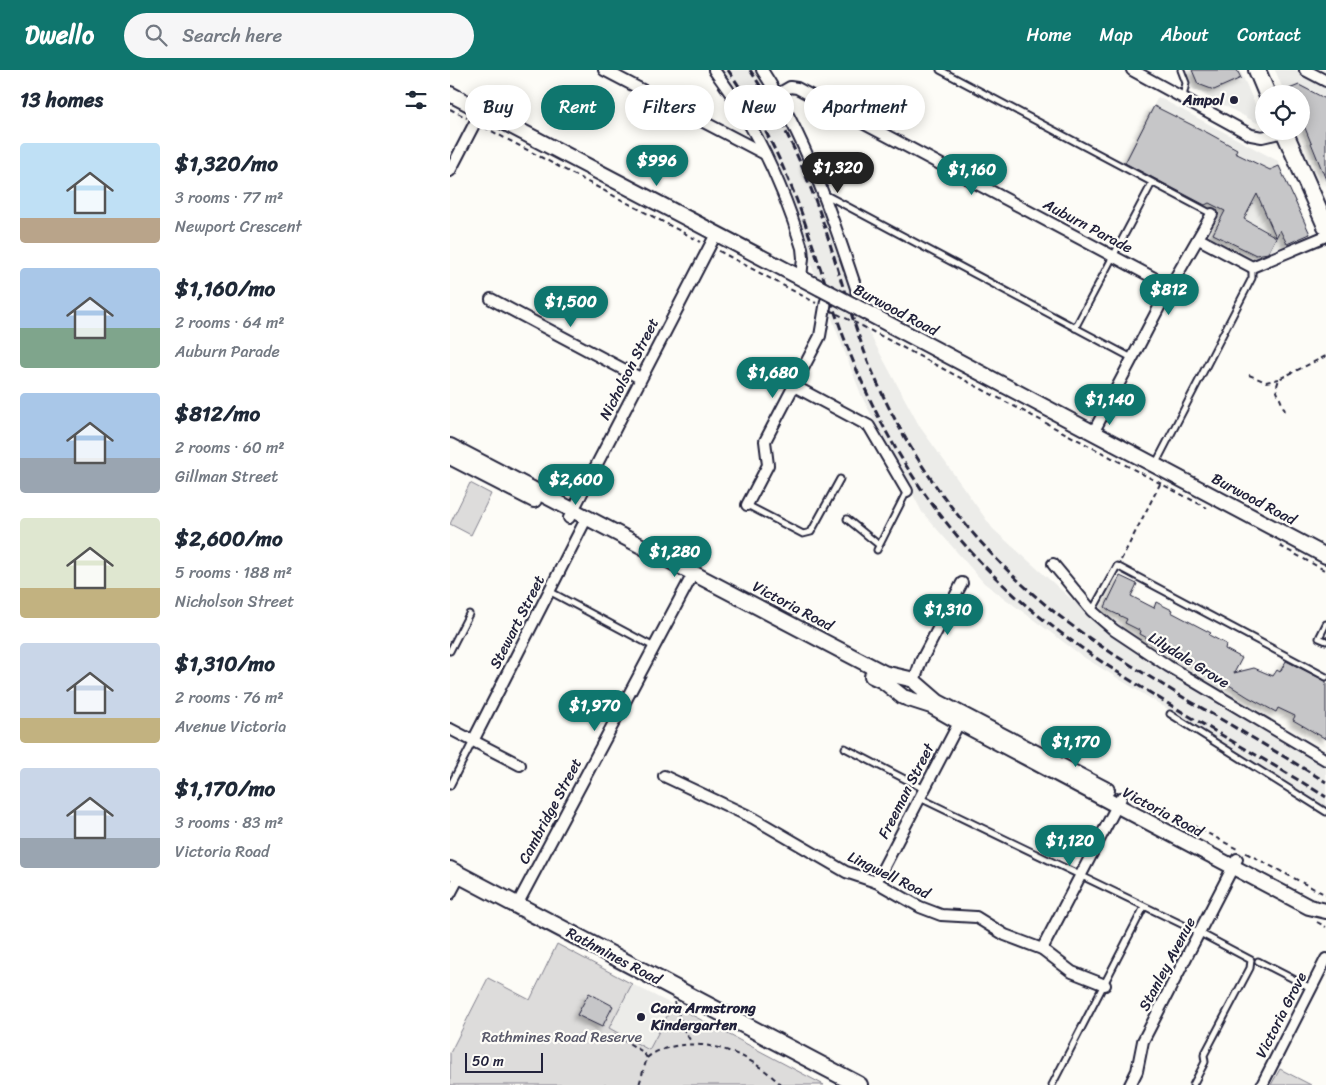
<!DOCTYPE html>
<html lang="en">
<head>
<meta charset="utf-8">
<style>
	:root { --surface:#fff; --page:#f6f6f7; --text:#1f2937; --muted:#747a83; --accent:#0f766e }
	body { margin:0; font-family:Sriracha,sans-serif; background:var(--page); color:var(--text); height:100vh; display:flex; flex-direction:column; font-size:19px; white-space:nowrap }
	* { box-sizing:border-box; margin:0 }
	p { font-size:16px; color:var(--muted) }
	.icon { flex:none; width:28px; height:28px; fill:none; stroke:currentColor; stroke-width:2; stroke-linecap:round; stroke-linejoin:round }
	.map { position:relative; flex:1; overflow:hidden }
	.sheet { display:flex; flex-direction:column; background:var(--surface); width:450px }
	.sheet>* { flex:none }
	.banner { position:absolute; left:15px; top:15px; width:475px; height:45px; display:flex; gap:10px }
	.controls { position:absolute; left:805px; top:15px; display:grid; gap:10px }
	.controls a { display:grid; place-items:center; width:55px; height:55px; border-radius:50%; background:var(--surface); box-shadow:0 2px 12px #0003; font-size:25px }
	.scale { position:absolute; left:15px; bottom:12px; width:78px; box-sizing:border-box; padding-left:5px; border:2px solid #22223b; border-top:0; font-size:14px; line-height:18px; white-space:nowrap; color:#22223b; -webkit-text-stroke:4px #fdfcf7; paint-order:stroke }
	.price { position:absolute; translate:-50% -42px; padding:0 11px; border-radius:18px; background:var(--accent); color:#fff; font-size:16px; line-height:32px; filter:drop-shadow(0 1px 2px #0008) }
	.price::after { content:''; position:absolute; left:50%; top:30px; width:15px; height:11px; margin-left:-8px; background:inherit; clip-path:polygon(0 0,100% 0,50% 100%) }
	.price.active { background:#222; color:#fff }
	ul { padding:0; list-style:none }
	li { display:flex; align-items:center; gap:15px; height:125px; padding:0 20px }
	li span { display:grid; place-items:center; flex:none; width:140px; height:100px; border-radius:5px; color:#555 }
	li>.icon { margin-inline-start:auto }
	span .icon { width:60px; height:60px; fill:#fffc; stroke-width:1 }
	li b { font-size:21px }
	h2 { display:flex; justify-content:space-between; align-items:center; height:60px; padding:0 20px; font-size:21px }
	.chip { padding:0 18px; border-radius:22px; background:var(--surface); box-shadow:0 2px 12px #0003; font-size:18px; line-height:45px }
	.chip.active { background:var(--accent); color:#fff }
	header { display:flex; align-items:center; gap:30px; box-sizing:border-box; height:70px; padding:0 25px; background:var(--accent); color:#fff }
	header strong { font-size:24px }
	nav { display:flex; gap:28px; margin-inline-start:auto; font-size:18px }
	.search { width:350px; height:45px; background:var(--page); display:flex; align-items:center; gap:12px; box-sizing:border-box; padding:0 18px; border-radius:28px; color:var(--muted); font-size:19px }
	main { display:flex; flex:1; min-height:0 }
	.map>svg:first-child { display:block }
</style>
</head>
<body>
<header>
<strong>Dwello</strong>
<div class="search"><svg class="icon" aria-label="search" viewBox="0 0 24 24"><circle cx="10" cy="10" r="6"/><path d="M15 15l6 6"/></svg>Search here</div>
<nav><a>Home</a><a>Map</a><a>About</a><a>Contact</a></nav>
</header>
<main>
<section class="sheet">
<h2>13 homes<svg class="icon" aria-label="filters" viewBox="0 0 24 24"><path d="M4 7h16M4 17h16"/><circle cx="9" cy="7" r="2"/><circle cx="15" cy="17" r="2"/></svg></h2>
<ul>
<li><span style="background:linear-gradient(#bfe0f5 75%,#b9a48a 0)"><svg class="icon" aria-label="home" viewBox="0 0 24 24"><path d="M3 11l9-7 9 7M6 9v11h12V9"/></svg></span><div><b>$1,320/mo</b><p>3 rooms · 77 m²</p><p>Newport Crescent</p></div></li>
<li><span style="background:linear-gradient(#a9c7e8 60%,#7fa58c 0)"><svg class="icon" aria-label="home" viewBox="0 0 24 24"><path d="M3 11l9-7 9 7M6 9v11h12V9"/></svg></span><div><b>$1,160/mo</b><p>2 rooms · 64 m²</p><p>Auburn Parade</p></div></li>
<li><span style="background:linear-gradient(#a9c7e8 65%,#9aa5b1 0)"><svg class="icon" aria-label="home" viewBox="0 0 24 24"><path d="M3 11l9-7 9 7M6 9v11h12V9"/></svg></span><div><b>$812/mo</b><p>2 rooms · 60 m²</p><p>Gillman Street</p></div></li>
<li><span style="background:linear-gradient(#dfe7d0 70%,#c2b280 0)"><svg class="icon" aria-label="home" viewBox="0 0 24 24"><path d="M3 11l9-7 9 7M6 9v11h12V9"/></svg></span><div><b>$2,600/mo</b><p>5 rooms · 188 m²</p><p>Nicholson Street</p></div></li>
<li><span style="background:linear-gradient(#c9d6e8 75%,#c2b280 0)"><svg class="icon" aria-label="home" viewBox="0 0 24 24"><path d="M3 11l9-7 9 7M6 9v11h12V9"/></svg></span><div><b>$1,310/mo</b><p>2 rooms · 76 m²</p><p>Avenue Victoria</p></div></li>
<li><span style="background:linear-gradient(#c9d6e8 70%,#9aa5b1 0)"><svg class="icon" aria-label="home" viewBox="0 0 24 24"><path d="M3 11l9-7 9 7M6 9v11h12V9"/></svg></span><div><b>$1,170/mo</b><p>3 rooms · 83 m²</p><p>Victoria Road</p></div></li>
</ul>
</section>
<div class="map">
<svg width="876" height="1015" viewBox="0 0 876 1015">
	<defs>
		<filter id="shadow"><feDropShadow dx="-4" dy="4" stdDeviation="2.5" flood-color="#0004"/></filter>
	</defs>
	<rect width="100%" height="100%" fill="#fdfcf7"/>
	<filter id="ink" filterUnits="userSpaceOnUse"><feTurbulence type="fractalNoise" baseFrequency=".02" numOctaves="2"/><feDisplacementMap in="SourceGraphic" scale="10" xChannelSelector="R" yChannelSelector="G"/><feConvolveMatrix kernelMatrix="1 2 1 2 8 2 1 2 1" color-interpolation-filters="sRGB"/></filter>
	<g filter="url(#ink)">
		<g fill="#ecece9">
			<polygon points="270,0 305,0 321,27 350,80 418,261 470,357 543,459 665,568 876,695 876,737 635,588 534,513 472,442 412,327 362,197 354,165 330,103 304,51"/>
			<polygon points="727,0 790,0 812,50 807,53 729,11"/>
			<polygon points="825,0 876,0 876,116 851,60 851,24 835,24"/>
			<polygon points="708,27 828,91 861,164 803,188 759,166 769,146 673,94"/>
			<polygon points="182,914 223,935 200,980 159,958"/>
		</g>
		<g fill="#dddcdb" stroke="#807f8b">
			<polygon points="20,413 41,424 21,465 0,454"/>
			<polygon points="107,874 182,914 159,958 199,980 223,935 374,1015 0,1015 0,983 38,908 80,930"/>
			<polygon points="830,999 861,1015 821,1015"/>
		</g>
		<g fill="#c6c6c8" stroke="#22223b" fill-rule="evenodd" filter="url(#shadow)">
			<polygon points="742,0 787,0 791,8 764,20 748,14"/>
			<polygon points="849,15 876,29 876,110 851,48 851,24 827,24"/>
			<path d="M 704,36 L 758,63 L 787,79 L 785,83 L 820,100 L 829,96 L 860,164 L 837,174 L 830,160 L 818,183 L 806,185 L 763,164 L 775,141 L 759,133 L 755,135 L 675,93 ZM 807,124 L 826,167 L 794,149 Z"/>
			<polygon points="670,506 687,514 681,526 704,538 706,532 722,540 721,542 761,563 759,565 776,574 775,579 792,588 784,603 804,598 823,606 827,600 830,602 836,591 876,611 876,669 843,650 845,646 828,638 826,642 798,627 749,596 690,564 691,561 675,553 677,549 660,541 655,537"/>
			<polygon points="139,923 163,936 152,957 127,945"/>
		</g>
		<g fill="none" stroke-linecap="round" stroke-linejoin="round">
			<g stroke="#22223b" stroke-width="9">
				<g id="lane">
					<polyline points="490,0 762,144"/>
					<polyline points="731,0 736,13 733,27"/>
					<polyline points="376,125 682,288"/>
					<polyline points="625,258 702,113"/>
					<polyline points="705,395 802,208 802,197"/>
					<polyline points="297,435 353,464 361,462 390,409"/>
					<polyline points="397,449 429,475"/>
					<polyline points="427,480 457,421"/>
					<polyline points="99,521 204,577"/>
					<polyline points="642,541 667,496 876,607"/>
					<polyline points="876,554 869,568 876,571"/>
					<polyline points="0,581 19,544"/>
					<polyline points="720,644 876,742"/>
					<polyline points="395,678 474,719"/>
					<polyline points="0,716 23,671"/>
					<polyline points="470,728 750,863 801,890 800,898 754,985 755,992 743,1015"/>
					<polyline points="808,891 861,918"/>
					<polyline points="602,1015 694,837"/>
				</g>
			</g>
			<g stroke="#22223b" stroke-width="14">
				<g id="street">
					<polyline points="154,0 315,84"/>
					<path d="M 264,0 C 303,52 333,115 352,178 L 353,188 L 351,208"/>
					<path d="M 312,0 C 356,68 381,142 406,218 L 407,226 L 403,235"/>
					<polyline points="682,0 801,65 812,67 834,62"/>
					<polyline points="855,0 876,11"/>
					<polyline points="328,24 340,17 347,18 721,217"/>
					<polyline points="0,101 31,41"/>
					<polyline points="749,169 802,197 876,166"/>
					<polyline points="41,229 190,308"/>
					<polyline points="344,316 419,356 457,421"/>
					<polyline points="643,363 716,224 762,144"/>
					<polyline points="297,435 318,395 315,371 370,266 376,231"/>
					<polyline points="119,448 266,164"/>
					<polyline points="603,494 642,541 664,560 718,596 876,690"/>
					<polyline points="464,611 471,591 512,513"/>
					<polyline points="0,659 70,695"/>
					<polyline points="23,671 137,447"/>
					<polyline points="214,706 303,748 396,802 426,812 470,837 491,845 526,847 555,865 592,879 622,902 655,915"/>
					<polyline points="426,812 512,647"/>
					<polyline points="0,824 10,805"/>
					<polyline points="67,835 244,502"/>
					<polyline points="592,879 671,728"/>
					<polyline points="680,1015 687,1001 693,971 787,789"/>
					<polyline points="812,1015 876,889"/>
				</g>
			</g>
			<g stroke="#22223b" stroke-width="18">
				<g id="secondary">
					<polyline points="0,24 370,218"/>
					<polyline points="410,239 876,486"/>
					<polyline points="0,376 434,603 460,609"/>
					<polyline points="0,387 84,430"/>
					<polyline points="422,606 433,611 453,627"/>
					<polyline points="466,613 488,632 657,720"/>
					<polyline points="456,628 481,636 509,652 859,837 876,841"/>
				</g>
			</g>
			<g stroke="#22223b" stroke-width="20">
				<g id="primary">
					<polyline points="807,0 817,24"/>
					<polyline points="834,61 876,156"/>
					<polyline points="0,800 409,1015"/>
				</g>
			</g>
			<g stroke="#22223b" stroke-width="2" stroke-dasharray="5 4" stroke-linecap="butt">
				<polyline points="0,39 17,48"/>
				<polyline points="34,57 251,172"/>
				<polyline points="269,181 366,233"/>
				<polyline points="412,256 757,438"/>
				<polyline points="799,305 816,312 829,309"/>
				<polyline points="835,341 826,319 829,309 876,286"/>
				<polyline points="830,476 876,501"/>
				<polyline points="671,490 710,414"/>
				<polyline points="679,721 787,779"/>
				<polyline points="796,783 876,825"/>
				<polyline points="867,852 876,857"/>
				<polyline points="224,932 235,962 242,973"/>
				<polyline points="164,964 193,982 197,988 189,1015"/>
				<path d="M 197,988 C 204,981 216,978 225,976 C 264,969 304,987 331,1015"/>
			</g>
			<use href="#lane" stroke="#fdfcf7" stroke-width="5"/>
			<use href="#street" stroke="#fdfcf7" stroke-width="10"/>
			<use href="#secondary" stroke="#fdfcf7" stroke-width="14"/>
			<use href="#primary" stroke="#fdfcf7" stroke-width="16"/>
			<g stroke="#22223b" stroke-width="3" stroke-dasharray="8 4" stroke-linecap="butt">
				<path d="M 278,0 C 311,47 336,98 355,153 C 374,206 389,262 413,314 C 450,399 507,477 578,537 C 668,612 777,665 876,727"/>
				<path d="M 300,0 C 330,45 353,94 371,146 C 388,196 400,247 420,296 C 458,389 520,472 597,536 C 640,572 689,600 736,629 C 783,656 830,684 876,712"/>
			</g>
			<g stroke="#22223b" stroke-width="18" stroke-linecap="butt">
				<polyline id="secondary-bridge" points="370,218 410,239"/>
			</g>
			<polyline stroke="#22223b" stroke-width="2" stroke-dasharray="5 4" stroke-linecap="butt" points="379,240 412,256"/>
			<use href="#secondary-bridge" stroke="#fdfcf7" stroke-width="14"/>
		</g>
	</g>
	<g fill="#22223b" stroke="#fdfcf7" stroke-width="2">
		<circle cx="784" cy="30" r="5"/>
		<circle cx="191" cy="947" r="5"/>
	</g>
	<g text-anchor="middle" stroke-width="4.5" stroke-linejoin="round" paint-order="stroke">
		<g font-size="15" font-weight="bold" fill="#22223b" stroke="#fdfcf7" text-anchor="end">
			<text x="774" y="35">Ampol</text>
			<text x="201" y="943" text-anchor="start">Cara Armstrong<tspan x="201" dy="17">Kindergarten</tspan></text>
		</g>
		<g font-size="15" fill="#22223b" stroke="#fdfcf7">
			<text transform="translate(638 156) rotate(28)" y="5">Auburn Parade</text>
			<text transform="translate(446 240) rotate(28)" y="5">Burwood Road</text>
			<text transform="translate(179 299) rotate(-63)" y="5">Nicholson Street</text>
			<text transform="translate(804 429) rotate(28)" y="5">Burwood Road</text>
			<text transform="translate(343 536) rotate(28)" y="5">Victoria Road</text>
			<text transform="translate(67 552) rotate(-63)" y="5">Stewart Street</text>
			<text transform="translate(739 590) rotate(32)" y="5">Lilydale Grove</text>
			<text transform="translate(456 721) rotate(-63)" y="5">Freeman Street</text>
			<text transform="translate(100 741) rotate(-62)" y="5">Cambridge Street</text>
			<text transform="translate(713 742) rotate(28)" y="5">Victoria Road</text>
			<text transform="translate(439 805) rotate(26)" y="5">Lingwell Road</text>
			<text transform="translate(164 886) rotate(28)" y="5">Rathmines Road</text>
			<text transform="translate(717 894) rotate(-62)" y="5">Stanley Avenue</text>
			<text transform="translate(831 945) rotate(-63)" y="5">Victoria Grove</text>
		</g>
		<g font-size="15" fill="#5a5a6b" stroke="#fdfcf7">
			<text x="112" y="972">Rathmines Road Reserve</text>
		</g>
	</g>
</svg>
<div class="controls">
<a><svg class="icon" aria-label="locate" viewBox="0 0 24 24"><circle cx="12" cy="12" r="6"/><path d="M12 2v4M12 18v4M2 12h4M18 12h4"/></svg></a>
</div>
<div class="scale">50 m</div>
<b class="price" style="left:207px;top:117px">$996</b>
<b class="price active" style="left:388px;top:124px">$1,320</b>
<b class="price" style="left:522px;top:126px">$1,160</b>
<b class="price" style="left:719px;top:246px">$812</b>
<b class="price" style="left:121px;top:258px">$1,500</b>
<b class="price" style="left:323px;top:329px">$1,680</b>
<b class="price" style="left:660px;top:356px">$1,140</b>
<b class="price" style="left:126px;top:436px">$2,600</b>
<b class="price" style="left:225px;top:508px">$1,280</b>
<b class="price" style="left:498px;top:566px">$1,310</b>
<b class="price" style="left:145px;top:662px">$1,970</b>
<b class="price" style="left:626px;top:698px">$1,170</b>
<b class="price" style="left:620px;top:797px">$1,120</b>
<div class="banner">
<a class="chip">Buy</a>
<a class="chip active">Rent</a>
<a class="chip">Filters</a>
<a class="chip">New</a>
<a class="chip">Apartment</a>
</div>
</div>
</main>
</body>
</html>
